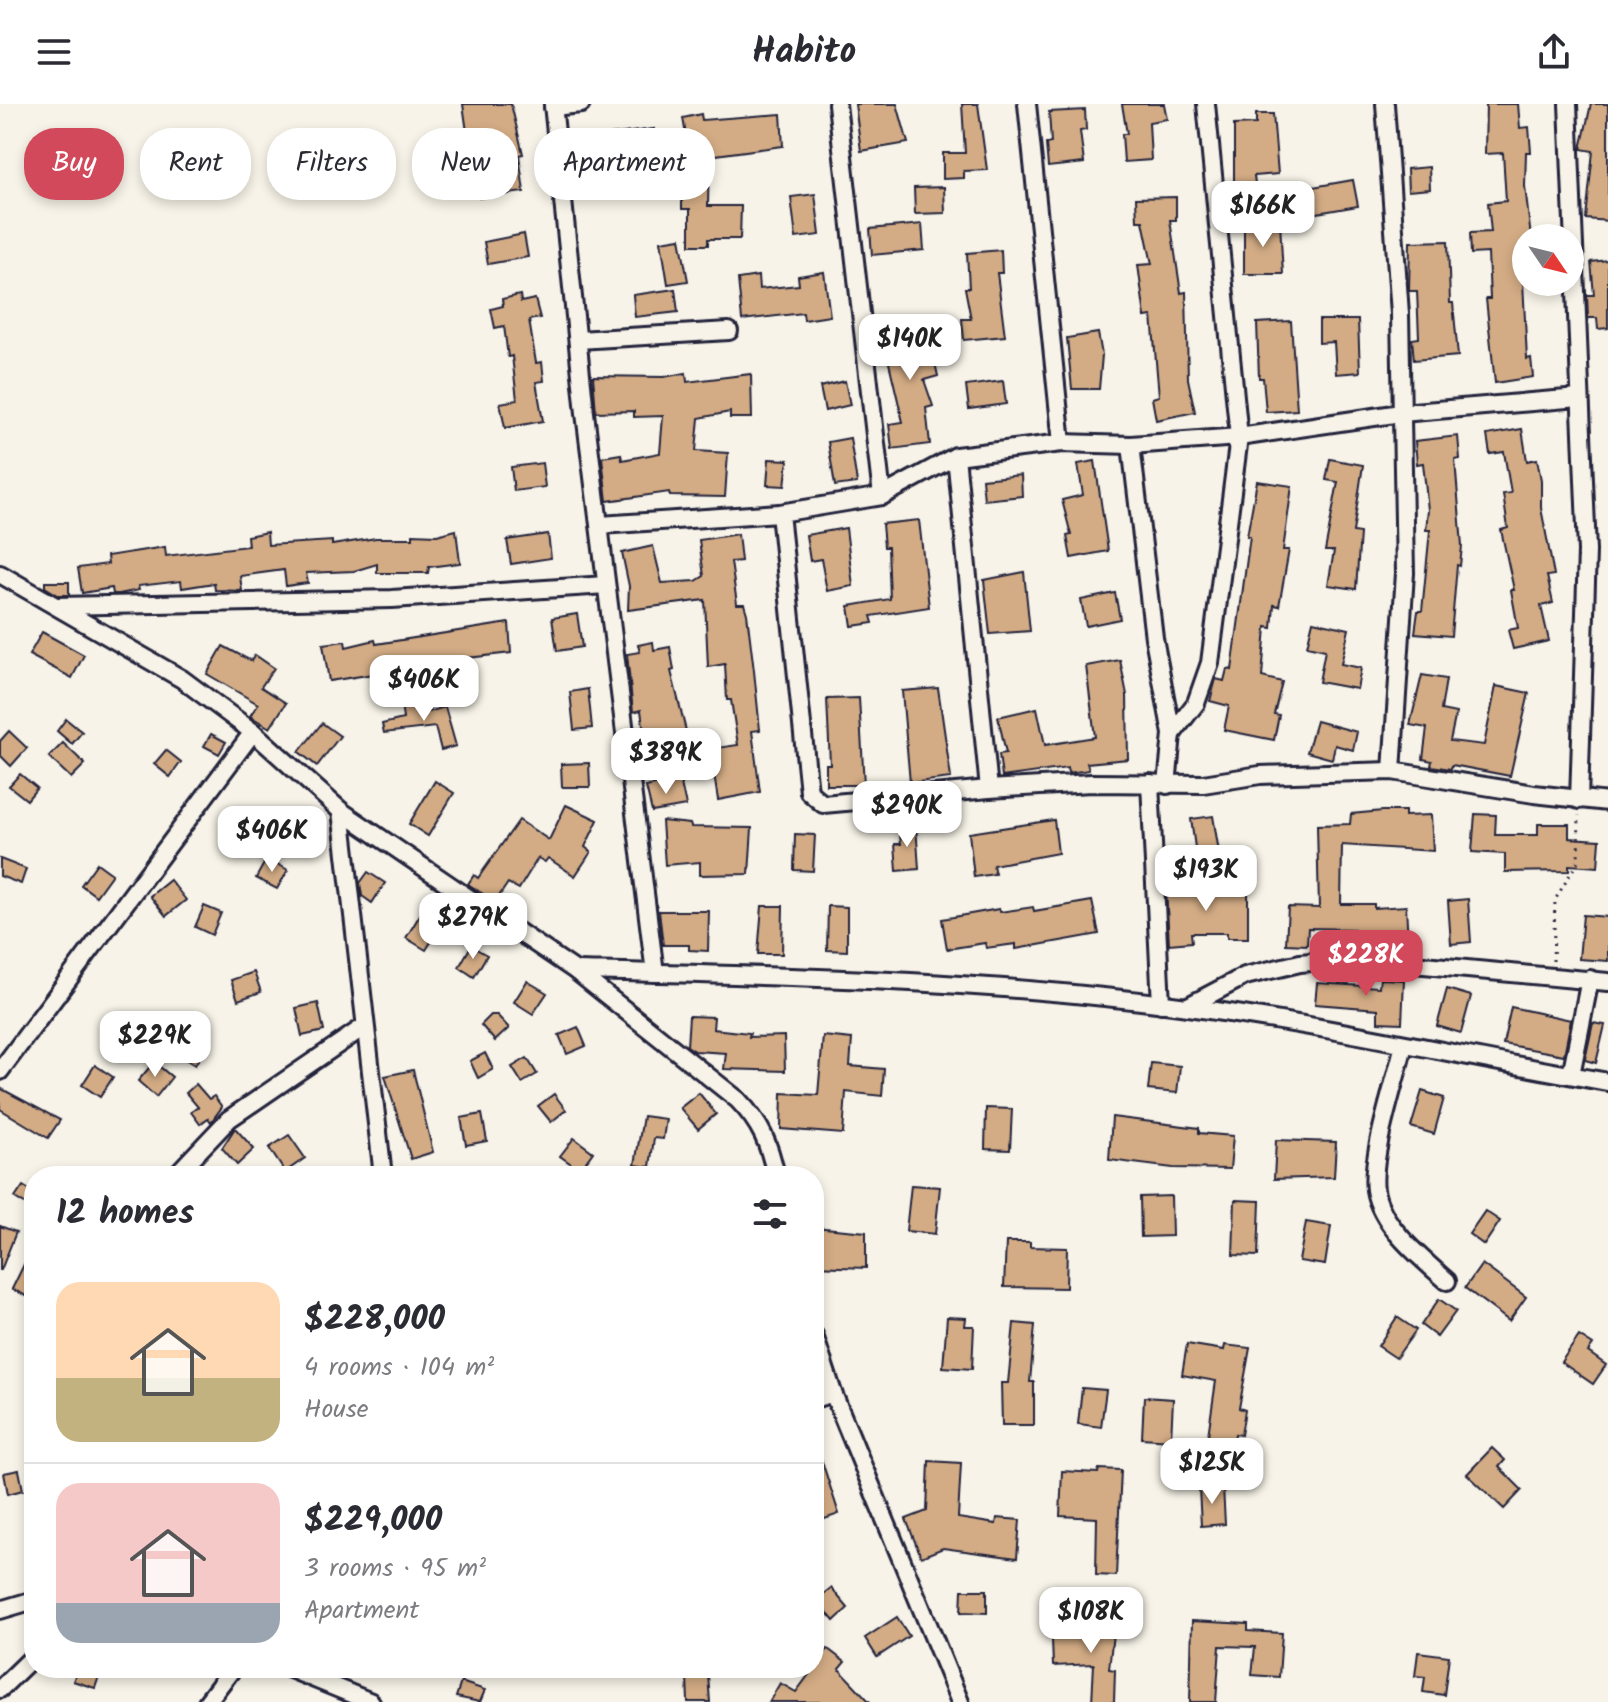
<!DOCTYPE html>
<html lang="en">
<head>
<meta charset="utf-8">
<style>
	:root { --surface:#fff; --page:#f2f2f3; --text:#2b2b33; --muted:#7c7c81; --line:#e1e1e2; --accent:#d1495b }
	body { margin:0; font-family:Kalam,sans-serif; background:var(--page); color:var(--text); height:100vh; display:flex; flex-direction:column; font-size:30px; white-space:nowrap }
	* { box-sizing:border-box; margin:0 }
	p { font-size:26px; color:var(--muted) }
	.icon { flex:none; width:44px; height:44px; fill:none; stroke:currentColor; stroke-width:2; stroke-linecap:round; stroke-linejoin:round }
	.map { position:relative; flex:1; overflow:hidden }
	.details { position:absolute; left:24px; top:1062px; width:800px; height:512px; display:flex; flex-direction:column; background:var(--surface); border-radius:32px; box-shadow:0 4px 12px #0003 }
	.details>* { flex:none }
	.banner { position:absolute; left:24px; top:24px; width:800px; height:72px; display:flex; gap:16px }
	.needle { width:52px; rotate:125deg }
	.fabs { position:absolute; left:1512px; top:120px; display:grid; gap:16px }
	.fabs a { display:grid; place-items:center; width:72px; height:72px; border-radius:50%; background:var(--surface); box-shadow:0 4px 12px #0003; font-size:40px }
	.price { position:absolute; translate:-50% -68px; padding:0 18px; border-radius:16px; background:#fff; color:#222; font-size:26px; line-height:52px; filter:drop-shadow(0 2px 4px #0008) }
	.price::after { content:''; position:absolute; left:50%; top:48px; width:24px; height:18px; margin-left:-12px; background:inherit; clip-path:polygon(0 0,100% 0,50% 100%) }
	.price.active { background:var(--accent); color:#fff }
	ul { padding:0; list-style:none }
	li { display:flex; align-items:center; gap:24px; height:200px; padding:0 32px }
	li+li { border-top:2px solid var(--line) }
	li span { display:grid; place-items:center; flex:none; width:224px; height:160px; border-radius:24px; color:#555 }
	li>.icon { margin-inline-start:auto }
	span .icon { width:96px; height:96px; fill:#fffc; stroke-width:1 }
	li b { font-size:34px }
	h2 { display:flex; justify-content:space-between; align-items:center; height:96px; padding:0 32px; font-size:34px }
	.pill { padding:0 28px; border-radius:32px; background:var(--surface); box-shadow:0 4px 12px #0003; font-size:28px; line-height:72px }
	.pill.active { background:var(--accent); color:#fff }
	header { display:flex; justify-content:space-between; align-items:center; height:104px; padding:0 32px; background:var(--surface); font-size:36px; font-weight:700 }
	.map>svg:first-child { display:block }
</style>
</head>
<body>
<header><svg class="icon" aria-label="menu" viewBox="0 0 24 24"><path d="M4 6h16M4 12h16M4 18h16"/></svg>Habito<svg class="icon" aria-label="share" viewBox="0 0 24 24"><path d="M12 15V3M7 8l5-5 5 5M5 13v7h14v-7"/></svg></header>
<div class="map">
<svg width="1608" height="1598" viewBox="0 0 1608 1598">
	<rect width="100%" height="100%" fill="#f7f3e8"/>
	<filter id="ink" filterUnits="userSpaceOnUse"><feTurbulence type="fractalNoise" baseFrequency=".0125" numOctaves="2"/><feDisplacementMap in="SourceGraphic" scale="16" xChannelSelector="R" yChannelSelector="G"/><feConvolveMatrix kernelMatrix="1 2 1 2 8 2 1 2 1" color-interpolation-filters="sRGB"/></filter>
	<g filter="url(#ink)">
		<g fill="#d3ac85" stroke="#22223b" stroke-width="2">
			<polygon points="463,0 511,0 523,50 519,51 524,88 479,94 474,58 462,60 458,36 468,35"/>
			<polygon points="855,0 897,0 908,39 861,47"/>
			<polygon points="962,0 978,0 987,66 964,67 964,74 943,75 943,49 965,49"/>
			<polygon points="1122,0 1164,0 1167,15 1149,18 1151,56 1124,58 1122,30 1127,30"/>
			<polygon points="1486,0 1518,0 1520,24 1529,23 1531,48 1526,48 1525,82 1531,134 1526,134 1526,177 1523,177 1527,255 1531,254 1533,273 1495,279 1486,195 1490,195 1488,149 1471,150 1470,129 1491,128 1488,99 1506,97 1503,49 1485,50"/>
			<polygon points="1591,0 1608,0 1608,117 1586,115 1593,47 1581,45"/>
			<polygon points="1085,6 1086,26 1080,27 1084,59 1048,63 1046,40 1051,39 1049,8"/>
			<polygon points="701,10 702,16 781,10 783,42 709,52 708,102 741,102 740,135 708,135 708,141 690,141 690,105 682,105 682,70 679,71 677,57 690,54 683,14"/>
			<polygon points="1256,10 1273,10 1278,70 1254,72 1255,80 1234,82 1234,21 1256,20"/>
			<polygon points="654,25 656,57 634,58 633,55 602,64 594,33"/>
			<polygon points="1429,63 1430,85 1408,87 1407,65"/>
			<polygon points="1353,76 1358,102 1311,110 1307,84"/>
			<polygon points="944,83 945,109 915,110 914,84"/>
			<polygon points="815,90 820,131 796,134 791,93"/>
			<polygon points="1176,93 1176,116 1170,116 1181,189 1186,188 1188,275 1195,308 1156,316 1152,294 1159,292 1152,212 1145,213 1138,161 1152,160 1143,117 1137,117 1136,94"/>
			<polygon points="1244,119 1280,119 1283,170 1244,170"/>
			<polygon points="922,120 924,146 872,151 870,125"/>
			<polygon points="524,130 528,153 488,160 484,138"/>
			<polygon points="680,134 688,177 668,180 661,137"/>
			<polygon points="1448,137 1450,199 1453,199 1458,252 1414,256 1412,235 1419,234 1417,187 1409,187 1410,138"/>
			<polygon points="1001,146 1002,169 997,169 1005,232 964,236 962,215 971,215 965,184 969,184 967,149"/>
			<polygon points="1608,156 1608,224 1598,225 1597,214 1588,214 1587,191 1594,191 1591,158"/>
			<polygon points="824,168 830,212 804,216 803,209 742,216 738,175 758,172 759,185 799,181 798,172"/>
			<polygon points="675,185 678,208 635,213 633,191"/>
			<polygon points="520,191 521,198 535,195 540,214 529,216 536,259 542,258 544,277 536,278 543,317 505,324 500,299 517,296 512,252 508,253 504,222 495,224 491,205 503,202 502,195"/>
			<polygon points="1319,216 1358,216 1360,268 1336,270 1334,238 1319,239"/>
			<polygon points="923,217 929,251 933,250 938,272 924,276 933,302 926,304 930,340 892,345 889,320 903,318 881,225"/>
			<polygon points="1291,217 1297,306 1266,308 1263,274 1259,274 1257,219"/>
			<polygon points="1098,229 1102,251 1099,285 1072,285 1067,234"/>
			<polygon points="686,269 687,278 751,270 752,314 730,314 730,308 699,314 696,347 728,349 725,393 670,392 669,388 607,397 602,353 621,350 622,356 660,349 663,312 634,313 634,307 596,308 593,272 664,273"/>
			<polygon points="845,277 850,301 825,307 820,283"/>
			<polygon points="1003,277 1006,300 969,305 966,282"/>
			<polygon points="1522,325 1527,357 1537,355 1541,376 1541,404 1554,471 1547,472 1553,499 1541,502 1549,537 1513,545 1508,526 1518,524 1511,486 1514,486 1501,426 1508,424 1503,390 1511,389 1504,348 1490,350 1487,331"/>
			<polygon points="1458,332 1460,355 1455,356 1462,442 1460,462 1457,461 1451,532 1415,529 1418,507 1422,507 1430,426 1426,426 1428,406 1423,359 1417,360 1415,337"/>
			<polygon points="850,334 857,379 835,382 828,338"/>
			<polygon points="769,355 788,356 785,382 767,381"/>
			<polygon points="1330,355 1363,361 1353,428 1360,429 1356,485 1328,481 1334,447 1325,447 1338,378 1326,376"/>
			<polygon points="1095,357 1108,447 1071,454 1067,432 1071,431 1062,396 1083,391 1078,360"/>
			<polygon points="542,359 545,383 514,387 511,363"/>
			<polygon points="1021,371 1022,392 984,396 982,375"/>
			<polygon points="1257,377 1292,382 1283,446 1289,446 1279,502 1274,501 1272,524 1266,523 1262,573 1282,578 1274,610 1279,611 1274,636 1224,626 1229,602 1210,597 1216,575 1224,577 1227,565 1232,566 1250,432 1247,432"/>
			<polygon points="919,416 929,503 871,512 873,519 852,522 849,502 890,495 888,443 884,443 882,420"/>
			<polygon points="846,424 853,482 827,487 821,455 810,457 806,431"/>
			<polygon points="456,426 460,459 429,463 428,469 377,469 377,460 354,467 306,469 308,479 286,482 284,466 240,472 242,487 215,486 214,479 182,484 181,477 138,482 139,486 119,490 113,490 112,484 82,489 78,464 108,460 107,452 165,443 166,452 248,442 247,432 267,428 268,441 332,437 332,441 376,434 413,434 413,430 437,431"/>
			<polygon points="548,430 551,454 511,460 507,436"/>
			<polygon points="738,430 741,457 731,458 737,500 744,500 747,510 754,567 760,626 752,627 760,688 718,696 710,645 738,641 731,596 727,596 725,560 708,563 705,496 628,506 629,482 622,449 653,442 662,479 696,477 704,472 699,436"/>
			<polygon points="1024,468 1030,527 990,530 984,476"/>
			<polygon points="45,478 69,478 69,491 58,491 45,483"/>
			<polygon points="1115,489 1120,515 1086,522 1081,496"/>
			<polygon points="577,510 582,543 557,547 552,514"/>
			<polygon points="1313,517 1349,525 1341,560 1361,564 1357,585 1319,578 1325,546 1307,542"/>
			<polygon points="509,519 511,549 450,556 451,563 430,566 429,562 394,571 393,567 329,577 323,540 345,537 346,543 375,536 376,540"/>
			<polygon points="42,528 84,551 72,574 29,551"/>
			<polygon points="653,538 654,546 670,543 674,566 671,567 687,631 645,637 641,606 633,608 627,550 640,548 638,541"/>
			<polygon points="223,542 251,557 255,551 274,564 261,583 286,599 270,624 250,612 258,600 207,570"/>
			<polygon points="1120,556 1127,591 1128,655 1087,659 1089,666 1068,669 1067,664 1002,673 999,650 1006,649 998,613 1037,604 1045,641 1095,633 1086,562"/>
			<polygon points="1422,571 1446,575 1441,606 1456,609 1450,637 1484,641 1496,582 1529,589 1510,672 1452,661 1451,665 1431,662 1432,657 1423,655 1427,624 1410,621"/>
			<polygon points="938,584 951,674 910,679 902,587"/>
			<polygon points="588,585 592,624 574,626 570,588"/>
			<polygon points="859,594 864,681 826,681 826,660 830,660 827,595"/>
			<polygon points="420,597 421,610 445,603 456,642 441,646 435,623 384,629 382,620 403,615 401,599"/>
			<polygon points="66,615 82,628 72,640 57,627"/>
			<polygon points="1316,617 1357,628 1353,646 1335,641 1332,655 1307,648"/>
			<polygon points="322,619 340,632 317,662 299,648"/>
			<polygon points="9,627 27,644 11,662 0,651 0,637"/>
			<polygon points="211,630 226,638 219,650 204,642"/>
			<polygon points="63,639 85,660 71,674 49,653"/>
			<polygon points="166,646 181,658 170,673 154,660"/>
			<polygon points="589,659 590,683 562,683 561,660"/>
			<polygon points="20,670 37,684 27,696 9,682"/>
			<polygon points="680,675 686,702 652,708 646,683"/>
			<polygon points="435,677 454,689 428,732 409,720"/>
			<polygon points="566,701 598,716 585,743 591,748 575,772 548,754 545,758 538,754 519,785 508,779 495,798 468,780 474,771 478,774 519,716 549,736"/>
			<polygon points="1383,707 1405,707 1405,712 1431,711 1433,747 1342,741 1341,800 1374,800 1374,804 1406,802 1408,838 1354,845 1354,825 1308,824 1307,841 1286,840 1288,803 1319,804 1317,721 1350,720 1351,710"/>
			<polygon points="1475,710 1496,711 1495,731 1538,731 1538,720 1569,720 1569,734 1600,736 1598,763 1569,761 1569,767 1505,768 1505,750 1472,748"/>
			<polygon points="1213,712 1219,748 1196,751 1191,715"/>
			<polygon points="1054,716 1058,749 993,761 995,770 974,773 969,729"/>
			<polygon points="662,717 690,720 691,723 752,724 749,770 700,771 700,758 665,761"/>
			<polygon points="916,721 919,765 897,767 895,740 901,740 899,723"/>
			<polygon points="795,730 815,731 813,767 794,766"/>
			<polygon points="267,754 288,766 277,785 256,774"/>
			<polygon points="0,755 26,765 21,780 0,772"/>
			<polygon points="97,759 112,770 96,792 81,781"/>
			<polygon points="368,768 385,779 372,799 362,792 360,779"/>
			<polygon points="170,776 186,796 166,812 150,792"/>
			<polygon points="1180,781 1181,785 1248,785 1248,834 1227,834 1227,829 1191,829 1192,838 1169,840 1166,783"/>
			<polygon points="1468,795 1471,838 1451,840 1448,797"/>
			<polygon points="1092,797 1099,830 1016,845 1016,840 986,844 985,839 947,845 942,815 999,805 1000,808 1033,803 1034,807"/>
			<polygon points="204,802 221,809 212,831 195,823"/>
			<polygon points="762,802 783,802 782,850 758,850"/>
			<polygon points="828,802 847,803 847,847 827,846"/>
			<polygon points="423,806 443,819 426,846 406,834"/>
			<polygon points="659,807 709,807 708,847 689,846 689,841 663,841"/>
			<polygon points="1583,811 1608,813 1608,857 1579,855"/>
			<polygon points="471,842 487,851 474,873 459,863"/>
			<polygon points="254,868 261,888 238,896 231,876"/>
			<polygon points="1380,875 1404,876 1402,919 1378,918 1378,905 1315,900 1317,879 1379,883"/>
			<polygon points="527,877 547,889 533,910 514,898"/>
			<polygon points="1447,885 1471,892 1461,929 1437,922"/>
			<polygon points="318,899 324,927 302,932 296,904"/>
			<polygon points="1511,903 1571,916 1564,951 1503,940"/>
			<polygon points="491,911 497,911 509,924 495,937 481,921"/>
			<polygon points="689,912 714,913 713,925 750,929 749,933 784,932 785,967 724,965 726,949 695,947 687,942"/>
			<polygon points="1593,919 1605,921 1596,959 1585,956"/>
			<polygon points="578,923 586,942 567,950 559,931"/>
			<polygon points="823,932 852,935 850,962 884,965 882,992 846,988 843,1030 781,1025 782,989 818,991"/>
			<polygon points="187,933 205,944 195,961 177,950"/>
			<polygon points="485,949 493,965 478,974 470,957"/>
			<polygon points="527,954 537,970 522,979 512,963"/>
			<polygon points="154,958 172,973 156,993 138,977"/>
			<polygon points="1151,959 1180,962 1177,989 1148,986"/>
			<polygon points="95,961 113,973 100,993 82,981"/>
			<polygon points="413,966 433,1048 411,1055 385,972"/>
			<polygon points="196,980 209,995 214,992 222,1003 211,1018 208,1014 200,1020 191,1008 198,1003 186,989"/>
			<polygon points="0,984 60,1016 48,1034 0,1005"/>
			<polygon points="1422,987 1444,994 1434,1030 1411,1023"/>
			<polygon points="699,989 716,1010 698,1025 680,1004"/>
			<polygon points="554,990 566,1006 551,1018 538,1002"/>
			<polygon points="986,1004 1012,1005 1010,1046 985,1045"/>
			<polygon points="482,1010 487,1037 466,1041 461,1014"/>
			<polygon points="643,1012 666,1015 663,1035 654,1034 650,1063 635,1061"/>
			<polygon points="1112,1013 1199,1024 1199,1029 1233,1032 1230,1065 1173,1064 1109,1056"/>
			<polygon points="235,1024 254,1045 237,1061 222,1044"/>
			<polygon points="289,1031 305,1054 285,1068 269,1044"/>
			<polygon points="574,1034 593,1048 580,1066 560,1052"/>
			<polygon points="1276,1036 1336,1038 1334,1073 1274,1075"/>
			<polygon points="911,1081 940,1083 935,1130 906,1127"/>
			<polygon points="23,1082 34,1089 34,1106 15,1094"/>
			<polygon points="1171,1092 1172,1132 1141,1133 1140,1093"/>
			<polygon points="1235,1096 1260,1097 1258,1152 1233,1151"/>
			<polygon points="1485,1107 1500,1117 1484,1141 1469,1130"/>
			<polygon points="1306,1118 1331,1122 1325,1161 1299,1157"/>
			<polygon points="0,1122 16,1128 1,1166 0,1166"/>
			<polygon points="814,1123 866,1128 866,1164 814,1162"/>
			<polygon points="1006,1138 1030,1138 1030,1143 1067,1144 1066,1184 1004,1183"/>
			<polygon points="34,1140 34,1185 30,1194 12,1185"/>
			<polygon points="1482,1160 1526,1193 1509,1217 1465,1184"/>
			<polygon points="1439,1195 1456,1207 1437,1233 1421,1221"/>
			<polygon points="947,1213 966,1214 965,1222 974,1222 972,1265 943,1263"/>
			<polygon points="1397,1213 1416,1226 1396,1254 1378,1242"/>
			<polygon points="1014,1219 1035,1221 1030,1278 1034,1278 1034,1321 1002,1321 1001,1279 1008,1279"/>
			<polygon points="1579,1232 1593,1241 1588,1248 1606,1261 1593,1280 1561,1258"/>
			<polygon points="1187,1240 1224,1246 1225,1241 1250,1244 1239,1304 1245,1306 1241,1331 1235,1330 1232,1348 1206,1345 1216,1277 1182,1271"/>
			<polygon points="1082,1284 1106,1286 1101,1323 1078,1320"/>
			<polygon points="1144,1293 1173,1295 1171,1336 1142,1334"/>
			<polygon points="817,1342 839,1410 819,1417 814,1400 814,1343"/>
			<polygon points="1492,1344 1505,1356 1499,1363 1522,1386 1504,1405 1467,1370"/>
			<polygon points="929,1357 961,1359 958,1414 996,1420 997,1414 1020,1416 1017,1454 943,1444 921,1453 906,1415 927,1407"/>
			<polygon points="1099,1365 1121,1366 1116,1472 1096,1471 1097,1414 1060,1412 1062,1367 1098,1369"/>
			<polygon points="19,1366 23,1386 8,1390 4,1369"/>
			<polygon points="1223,1383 1225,1420 1201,1422 1199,1384"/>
			<polygon points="831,1484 848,1504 834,1517 816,1496"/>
			<polygon points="962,1486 987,1486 987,1509 961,1508"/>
			<polygon points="1090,1510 1115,1512 1109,1565 1115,1566 1114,1598 1092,1598 1094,1560 1053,1562 1052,1535 1087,1533"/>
			<polygon points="897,1513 909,1532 877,1553 865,1534"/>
			<polygon points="1192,1517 1248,1520 1248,1527 1282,1529 1279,1573 1252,1571 1255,1543 1220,1542 1216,1598 1190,1598"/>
			<polygon points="828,1545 845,1558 839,1565 870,1598 769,1598 780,1579 796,1588"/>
			<polygon points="1418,1548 1449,1552 1444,1591 1423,1588 1425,1573 1415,1572"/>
			<polygon points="78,1564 102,1564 95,1584 73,1577"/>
			<polygon points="708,1571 710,1598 688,1598 687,1572"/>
			<polygon points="461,1578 485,1586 480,1598 456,1593"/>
		</g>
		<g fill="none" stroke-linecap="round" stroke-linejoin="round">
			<g stroke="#22223b" stroke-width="22">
				<g id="street">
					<polyline points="553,0 585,309 655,869"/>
					<polyline points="837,0 882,392"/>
					<polyline points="1027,0 1062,339"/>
					<polyline points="1385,0 1400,210 1405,469 1392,667"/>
					<polyline points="1568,0 1587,447 1579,696"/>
					<polyline points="553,3 581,0"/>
					<polyline points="578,236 729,227"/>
					<polyline points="1131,341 1154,534 1172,630 1167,681"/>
					<polyline points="956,352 989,685"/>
					<polyline points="780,409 809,688 823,700 989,685 1091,679 1203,680 1260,671 1392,667 1534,690 1608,698"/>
					<polyline points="600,421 780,409 882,392 956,352 1062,339 1131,341 1239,333 1401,309 1579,294"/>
					<path d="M 0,470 L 182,575 L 253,628 L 341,707 L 576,867 L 738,996 C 761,1020 769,1039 776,1072"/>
					<polyline points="57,502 392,495 606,481"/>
					<polyline points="1172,630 1196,599 1210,559 1239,333 1206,0"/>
					<polyline points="1150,679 1161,900"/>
					<polyline points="341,707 383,1072"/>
					<path d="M 576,867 C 787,872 1001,876 1209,906 C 1343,925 1475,955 1608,978"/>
					<polyline points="1188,902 1245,872 1300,859 1333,856 1391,858 1608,878"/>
					<path d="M 1404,940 C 1396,977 1370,1051 1375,1086 C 1381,1122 1421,1154 1447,1177"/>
					<polyline points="0,967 253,628"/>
					<polyline points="1571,971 1590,875"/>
					<polyline points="175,1072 229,1015 365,922"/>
					<polyline points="814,1231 833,1289 960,1598"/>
					<polyline points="814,1295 833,1289"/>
					<polyline points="0,1506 34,1496"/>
					<polyline points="288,1564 371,1598"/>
					<polyline points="0,1585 34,1552"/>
					<polyline points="207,1598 233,1564"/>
				</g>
			</g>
			<polyline stroke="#22223b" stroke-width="3" stroke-dasharray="2 6" stroke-linecap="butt" points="1553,857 1555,796 1578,757 1579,711"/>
			<use href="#street" stroke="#f7f3e8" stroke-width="16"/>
		</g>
	</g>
</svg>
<div class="fabs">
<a><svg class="needle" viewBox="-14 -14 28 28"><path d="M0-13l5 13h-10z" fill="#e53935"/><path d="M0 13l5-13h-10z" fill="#7c7c81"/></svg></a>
</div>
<b class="price" style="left:1263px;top:145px">$166K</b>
<b class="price" style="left:910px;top:278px">$140K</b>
<b class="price" style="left:424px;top:619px">$406K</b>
<b class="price" style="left:666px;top:692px">$389K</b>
<b class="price" style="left:907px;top:745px">$290K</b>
<b class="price" style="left:272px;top:770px">$406K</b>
<b class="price" style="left:1206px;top:809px">$193K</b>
<b class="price" style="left:473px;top:857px">$279K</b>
<b class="price active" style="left:1366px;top:894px">$228K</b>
<b class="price" style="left:155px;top:975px">$229K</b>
<b class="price" style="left:1212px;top:1402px">$125K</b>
<b class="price" style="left:1091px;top:1551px">$108K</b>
<div class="banner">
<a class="pill active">Buy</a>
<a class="pill">Rent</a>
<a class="pill">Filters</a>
<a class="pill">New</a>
<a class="pill">Apartment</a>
</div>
<section class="details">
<h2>12 homes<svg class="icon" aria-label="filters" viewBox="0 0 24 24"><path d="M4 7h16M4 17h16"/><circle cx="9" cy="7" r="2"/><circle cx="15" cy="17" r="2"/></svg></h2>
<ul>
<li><span style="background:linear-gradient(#ffd9b3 60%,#c2b280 0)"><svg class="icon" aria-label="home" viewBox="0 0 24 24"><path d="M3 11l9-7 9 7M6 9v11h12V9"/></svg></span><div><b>$228,000</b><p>4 rooms · 104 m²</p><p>House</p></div></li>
<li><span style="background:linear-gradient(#f6c9c9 75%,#9aa5b1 0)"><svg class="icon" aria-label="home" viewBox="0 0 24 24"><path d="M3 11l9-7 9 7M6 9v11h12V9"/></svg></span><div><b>$229,000</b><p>3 rooms · 95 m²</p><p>Apartment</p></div></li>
</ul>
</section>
</div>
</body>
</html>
